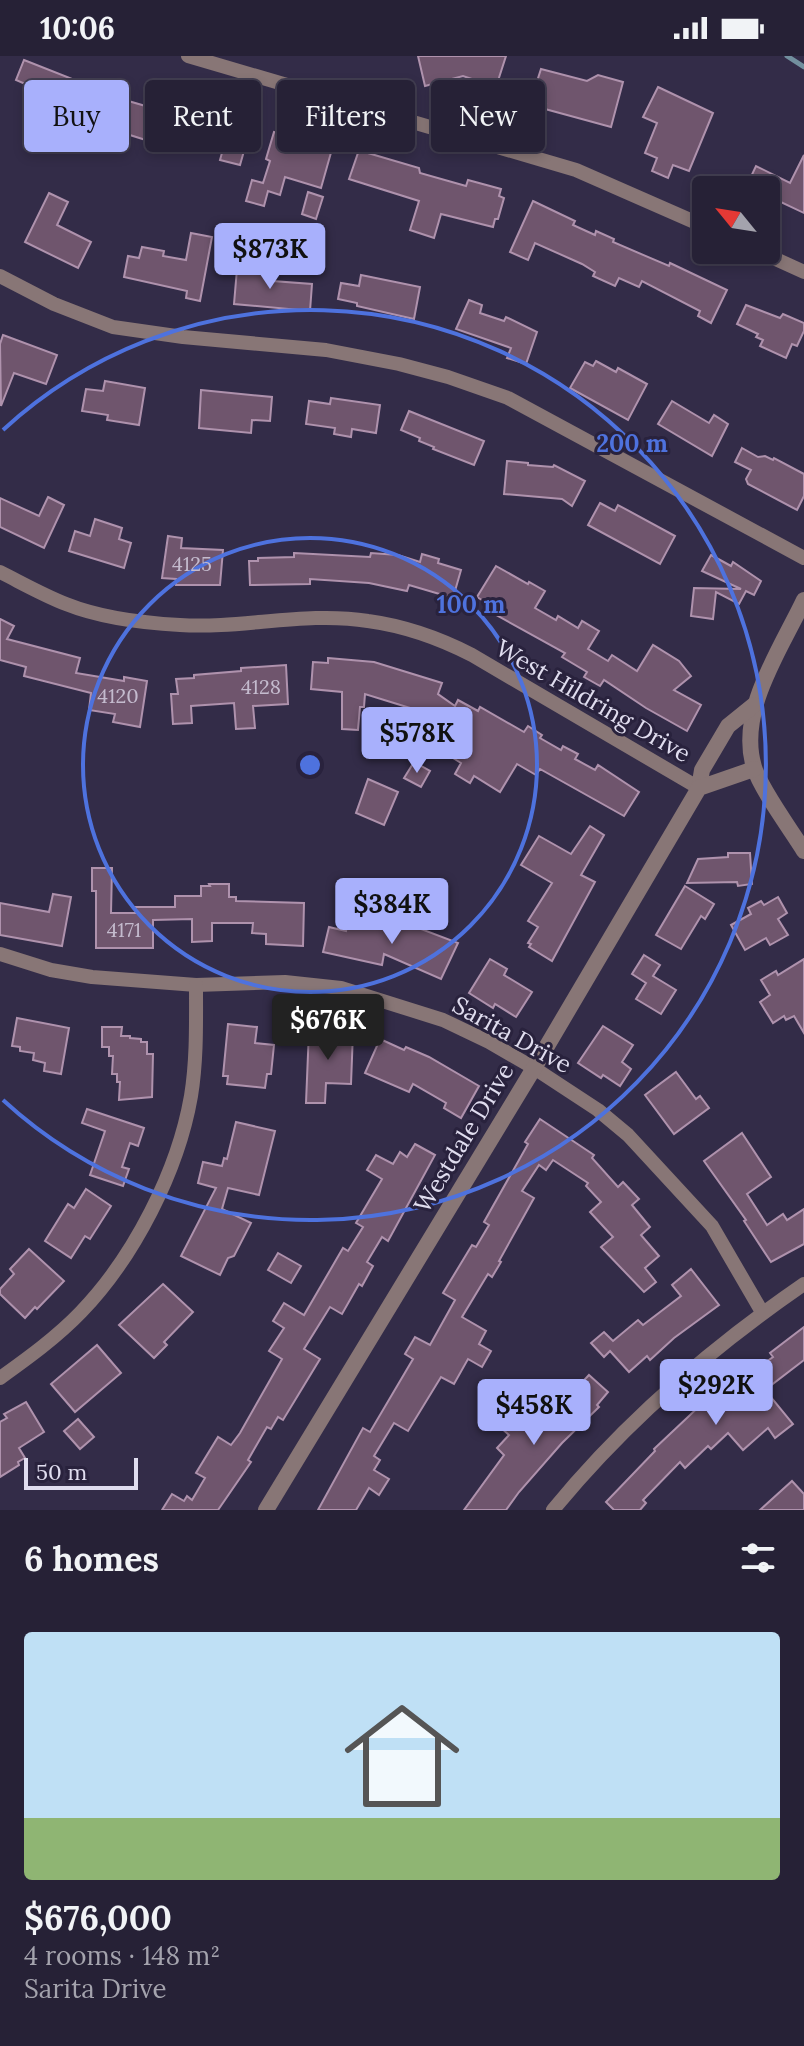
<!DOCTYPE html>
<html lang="en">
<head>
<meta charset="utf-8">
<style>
	:root { --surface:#262136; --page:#322e42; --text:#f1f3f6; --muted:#a4a3ad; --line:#423e51; --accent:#a8b0fc }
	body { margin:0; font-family:Lora,serif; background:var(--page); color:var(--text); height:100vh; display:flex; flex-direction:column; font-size:30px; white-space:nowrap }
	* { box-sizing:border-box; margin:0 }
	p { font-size:26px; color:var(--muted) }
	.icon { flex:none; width:44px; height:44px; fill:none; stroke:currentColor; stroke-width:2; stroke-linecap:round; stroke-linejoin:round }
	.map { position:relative; height:1454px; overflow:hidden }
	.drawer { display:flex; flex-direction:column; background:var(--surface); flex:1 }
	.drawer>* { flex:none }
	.top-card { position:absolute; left:24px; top:24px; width:756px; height:72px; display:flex; gap:16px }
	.needle { width:52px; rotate:300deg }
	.controls { position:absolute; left:692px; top:120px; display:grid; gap:16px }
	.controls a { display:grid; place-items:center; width:88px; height:88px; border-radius:8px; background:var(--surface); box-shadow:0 4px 12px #0003,0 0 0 2px var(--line); font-size:40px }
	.scale { position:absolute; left:24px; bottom:20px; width:114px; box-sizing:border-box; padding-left:8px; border:4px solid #e0ddef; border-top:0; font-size:22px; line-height:28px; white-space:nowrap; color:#e0ddef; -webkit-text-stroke:6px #29223d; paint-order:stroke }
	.price { position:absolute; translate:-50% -68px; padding:0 18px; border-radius:8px; background:var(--accent); color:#111; font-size:26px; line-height:52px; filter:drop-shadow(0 2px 4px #0008) }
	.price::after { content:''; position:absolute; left:50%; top:48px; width:24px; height:18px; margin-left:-12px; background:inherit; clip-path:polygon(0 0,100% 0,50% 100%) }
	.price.active { background:#222; color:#fff }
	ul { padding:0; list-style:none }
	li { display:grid; align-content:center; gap:16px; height:424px; padding:0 24px }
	li span { display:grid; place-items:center; height:248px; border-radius:8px; color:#555 }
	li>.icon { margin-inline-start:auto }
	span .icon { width:144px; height:144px; fill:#fffc; stroke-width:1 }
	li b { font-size:34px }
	h2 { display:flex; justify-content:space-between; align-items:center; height:96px; padding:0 24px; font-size:34px }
	.chip { padding:0 28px; border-radius:8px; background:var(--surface); box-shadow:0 4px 12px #0003,0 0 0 2px var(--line); font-size:28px; line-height:72px }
	.chip.active { background:var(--accent); color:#111 }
	.status { display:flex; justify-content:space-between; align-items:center; height:56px; padding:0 40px; background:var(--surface); direction:ltr }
	.status svg { height:22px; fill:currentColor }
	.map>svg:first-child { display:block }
</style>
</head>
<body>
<div class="status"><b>10:06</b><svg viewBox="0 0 49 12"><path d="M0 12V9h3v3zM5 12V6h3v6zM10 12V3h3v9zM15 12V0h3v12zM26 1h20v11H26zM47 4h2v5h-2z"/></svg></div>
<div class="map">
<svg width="804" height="1454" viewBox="0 0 804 1454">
	<rect width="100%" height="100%" fill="#332c48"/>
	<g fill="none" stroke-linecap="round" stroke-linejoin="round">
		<polyline stroke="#728f9e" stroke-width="5" points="787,0 804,11"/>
	</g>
	<g fill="#6f556d" stroke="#af92ad" stroke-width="2">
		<polygon points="418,0 506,0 496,31 463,20 425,30"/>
		<polygon points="24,4 85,28 70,66 50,58 52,51 39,46 41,42 28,37 30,30 16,24"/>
		<polygon points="541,13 587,25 598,19 623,26 611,71 545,53 546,48 531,44"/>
		<polygon points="658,31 713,57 689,115 673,109 668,122 652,115 657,102 645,97 657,67 643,61"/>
		<polygon points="107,35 126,41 125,44 190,63 192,56 209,61 201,89 184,84 185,79 157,71 152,86 114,74 117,65 100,59"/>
		<polygon points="230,68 250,74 240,109 220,104"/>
		<polygon points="274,76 311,85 312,80 334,86 321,132 285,121 280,139 268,135 264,150 246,145 252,124 263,127 270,105 266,103"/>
		<polygon points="361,95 419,112 420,117 466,130 468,124 501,133 499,140 504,142 498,163 495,163 493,171 441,158 434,182 410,174 419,145 349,123 358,97"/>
		<polygon points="804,99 804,157 766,139 766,134 757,134 747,129 756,110 790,127"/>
		<polygon points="308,136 323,141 316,163 302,158"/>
		<polygon points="49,137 68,146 57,169 91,186 78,212 25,186"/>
		<polygon points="533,145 575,165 573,169 595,179 596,175 614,183 613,186 669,210 670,207 727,234 711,267 698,260 700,255 642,225 639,231 619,222 615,230 593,220 595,216 582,208 535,187 528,204 510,196"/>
		<polygon points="191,177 212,181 200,245 186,242 187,235 124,221 128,200 139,202 142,191 164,195 163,200 186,204"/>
		<polygon points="243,212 274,213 273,225 312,228 310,255 234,248 237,213"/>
		<polygon points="361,219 420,231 414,263 357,250 357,247 338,243 341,227 359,230"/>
		<polygon points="469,244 482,249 480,257 504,265 506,261 537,276 526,308 507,302 511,292 456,273"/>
		<polygon points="746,249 780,262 783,258 804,267 804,275 797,290 792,288 786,302 760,290 763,284 756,281 758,278 737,268"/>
		<polygon points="3,279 57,299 46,328 14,317 1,350 0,288"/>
		<polygon points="596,305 616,316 618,312 647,328 628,364 570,332 585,306 593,310"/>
		<polygon points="105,325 145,332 139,369 107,364 108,359 82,355 86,333 103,335"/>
		<polygon points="201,334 272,341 270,365 252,364 251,377 199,372"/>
		<polygon points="331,342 380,349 376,377 352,373 351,381 334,378 335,372 306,368 309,345 330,348"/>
		<polygon points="672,345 709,367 714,359 728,368 712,400 658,368"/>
		<polygon points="409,355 484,385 474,409 433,393 434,391 419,385 420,382 401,374"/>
		<polygon points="742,392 758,401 765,400 773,404 774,402 804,418 804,440 797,454 748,428 746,423 751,414 735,406"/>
		<polygon points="507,405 528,407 528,409 553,411 554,409 585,425 572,450 562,443 504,438"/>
		<polygon points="48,441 64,449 44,492 0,471 0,442 39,460"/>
		<polygon points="600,447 615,455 618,449 675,480 660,508 588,469"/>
		<polygon points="95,463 122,472 119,483 131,487 124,512 69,495 75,475 90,480"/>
		<polygon points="168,480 182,482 181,492 223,494 220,529 176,529 176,523 162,522"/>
		<polygon points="294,497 370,501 371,497 398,499 420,506 422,498 439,503 438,507 461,514 453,542 409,529 407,535 369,527 310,523 310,528 250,529 249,505 258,505 258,502 294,501"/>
		<polygon points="711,499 731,510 733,506 761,525 754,539 746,535 739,548 716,536 713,563 691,560 694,532 741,533 702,515"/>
		<polygon points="496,510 528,528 529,526 545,535 535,552 556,564 558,560 578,572 582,565 599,575 588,593 608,605 612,599 637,615 653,589 679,605 691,620 674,634 701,649 687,675 646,652 604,624 600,630 584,621 587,616 562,601 565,597 487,554 490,549 477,541"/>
		<polygon points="0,563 14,570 7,583 80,602 76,617 124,625 124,621 147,625 140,671 113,666 115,658 89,654 91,637 24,620 26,611 0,604"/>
		<polygon points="328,602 374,606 442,627 438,638 455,650 458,644 478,655 480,651 524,676 528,670 542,679 540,682 561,694 563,690 578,698 575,703 595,714 598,709 639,736 624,760 540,713 536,719 517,708 500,736 474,720 470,727 455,718 461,707 432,689 441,674 407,663 410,652 365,638 364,651 360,651 358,674 342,673 342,636 311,633 313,606 328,607"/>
		<polygon points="286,609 288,648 253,650 255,672 236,673 234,647 191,650 192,667 173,668 171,638 178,638 176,623 194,622 194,619 241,615 241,612"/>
		<polygon points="414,706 430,715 421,731 404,722"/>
		<polygon points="368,723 398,736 384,769 356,757"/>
		<polygon points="590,770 604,779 581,819 595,826 552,905 529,891 531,888 528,887 538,871 528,865 552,827 521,809 539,780 571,798"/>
		<polygon points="728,797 750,797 752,828 738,830 737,826 687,827 698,803 728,801"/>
		<polygon points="92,812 112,812 111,857 136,857 135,851 175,851 175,840 201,840 201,830 210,830 209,828 229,828 229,841 236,841 236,845 304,847 303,890 266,888 266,878 252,877 253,867 212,867 212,885 192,886 192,863 153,864 153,892 96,892 96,835 92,835"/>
		<polygon points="685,830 714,848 705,863 701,860 681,893 656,879"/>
		<polygon points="53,838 71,841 62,890 0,879 0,847 49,856"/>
		<polygon points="778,841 787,857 778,863 788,879 770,889 766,882 745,894 731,869 751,858 748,852 761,845 764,849"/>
		<polygon points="348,865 370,870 372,865 406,872 408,868 458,887 441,923 384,898 382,909 323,896 329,871 346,875"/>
		<polygon points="644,899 660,909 653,920 676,934 661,958 636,943 646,927 632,918"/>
		<polygon points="490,903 507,913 504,919 532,936 516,961 495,948 493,952 469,937"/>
		<polygon points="804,903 804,977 794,960 786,964 784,960 773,967 760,946 770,939 761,924 776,915 778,919"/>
		<polygon points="17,962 69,972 61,1018 44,1015 45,1007 33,1004 34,997 20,995 20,991 12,990"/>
		<polygon points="228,968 257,971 255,987 274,989 271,1018 267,1018 265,1032 227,1028 228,1020 223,1020"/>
		<polygon points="603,970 633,989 622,1006 631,1013 620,1030 603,1019 601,1022 578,1007"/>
		<polygon points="102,971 122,971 121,980 130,980 130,982 141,983 141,986 147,986 147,998 153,998 152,1041 119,1044 120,1026 117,1026 117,1018 112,1018 113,1000 109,1000 109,991 102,991"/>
		<polygon points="309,974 353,976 351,1028 326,1027 325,1047 306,1047"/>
		<polygon points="380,983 404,994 406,991 429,1001 479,1030 461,1062 444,1052 446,1047 413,1028 409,1036 365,1017"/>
		<polygon points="676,1016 696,1043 700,1040 709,1052 674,1078 645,1039"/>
		<polygon points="87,1053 144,1072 138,1090 130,1087 122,1111 129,1113 123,1130 90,1119 105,1075 82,1067"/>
		<polygon points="540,1063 594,1099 592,1102 618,1131 623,1126 639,1143 632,1149 650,1171 641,1179 659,1200 645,1212 656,1226 644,1236 601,1191 613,1181 590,1156 601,1146 586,1130 588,1127 553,1104 546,1114 539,1109 522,1135 534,1142 499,1205 501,1206 492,1221 488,1218 462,1261 486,1275 479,1288 491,1295 482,1311 468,1303 454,1328 441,1321 408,1375 394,1367 374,1400 380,1404 374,1414 389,1423 379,1439 369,1432 356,1454 318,1454 363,1372 370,1376 413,1303 405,1298 415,1281 430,1289 455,1244 443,1237 472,1189 476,1191 489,1169 484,1166 528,1088 525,1086"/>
		<polygon points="236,1066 275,1075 259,1139 228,1132 222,1153 251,1167 234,1200 228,1202 220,1219 181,1200 216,1132 198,1127 203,1106 222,1110 224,1102 227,1103"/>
		<polygon points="742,1077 771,1121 747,1138 767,1169 783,1158 787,1164 804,1153 804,1188 771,1206 744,1165 746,1164 704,1105"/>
		<polygon points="415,1088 435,1099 388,1185 382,1181 367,1206 373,1210 362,1230 359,1228 342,1258 330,1251 304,1293 320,1303 283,1364 278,1361 271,1373 267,1371 248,1404 251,1406 218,1454 162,1454 172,1438 184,1445 187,1440 192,1444 205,1422 196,1417 218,1381 231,1389 240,1377 282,1303 269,1295 284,1272 273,1265 284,1247 304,1259 343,1192 348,1195 363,1171 356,1167 382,1123 367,1114 376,1099 393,1108 400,1096 407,1101"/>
		<polygon points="86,1133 111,1150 90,1183 85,1180 71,1202 45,1185 68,1148 74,1152"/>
		<polygon points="29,1193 64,1225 37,1253 35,1251 25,1262 0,1238 0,1233 14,1218 10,1213"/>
		<polygon points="278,1197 301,1210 291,1227 268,1214"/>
		<polygon points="691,1213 719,1249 674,1282 650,1304 647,1300 629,1316 610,1295 604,1301 591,1287 604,1276 613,1285 638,1264 643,1269 681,1240 672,1229"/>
		<polygon points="163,1228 193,1256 164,1286 167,1289 154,1302 119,1269"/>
		<polygon points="804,1271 804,1304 765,1334 793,1368 775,1382 768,1372 743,1394 728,1377 711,1393 708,1390 685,1412 680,1406 643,1444 646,1447 640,1454 614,1454 606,1446 655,1395 654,1393 706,1344 718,1334 729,1347 767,1315 762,1309 773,1301 770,1297"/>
		<polygon points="97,1289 121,1317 75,1356 51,1328"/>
		<polygon points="589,1319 608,1336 597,1349 599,1351 562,1387 519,1436 506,1454 464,1454 504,1399 497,1392 509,1379 500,1371 508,1361 512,1364 519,1356 538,1373"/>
		<polygon points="26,1346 44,1376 19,1392 25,1402 18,1406 19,1409 0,1421 0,1366 7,1362 4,1358"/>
		<polygon points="78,1363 94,1381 80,1393 64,1375"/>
		<polygon points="792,1425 804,1438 804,1454 760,1454"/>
	</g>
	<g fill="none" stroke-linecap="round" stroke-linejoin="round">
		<g stroke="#887676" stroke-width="14">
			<polyline points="188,0 576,114 706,171"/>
			<polyline points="756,194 804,216"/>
			<polyline points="0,220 54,248 113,271 183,281 326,294 399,308 448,321 508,342 804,502"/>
			<path d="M 0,516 C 22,527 43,539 66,548 C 101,562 142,567 180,569 C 242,573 306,555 368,565 C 405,570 439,582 472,599 L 699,732"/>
			<polyline points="0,898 51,914 92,921 196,929 285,926 341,932 443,964 489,986 534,1012 598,1054 628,1079 712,1170 762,1256"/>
			<path d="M 0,1322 C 28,1302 57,1281 81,1256 C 134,1201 178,1115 191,1040 C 197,1003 196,966 196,929"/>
			<path d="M 553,1454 C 625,1366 711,1292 804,1228"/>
		</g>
		<g stroke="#887676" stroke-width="16">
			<path d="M 804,544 C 781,593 737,655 754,711 C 760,732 791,774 804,795"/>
			<polyline points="699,732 702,714 728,670 754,649"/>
			<polyline points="266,1454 534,1012 699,732 754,713"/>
		</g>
	</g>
	<g fill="none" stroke="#4e72de" stroke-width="4">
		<circle cx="310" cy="709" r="227"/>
		<path d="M3 374A455 455 0 1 1 3 1044"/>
	</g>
	<g text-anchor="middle" stroke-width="6" stroke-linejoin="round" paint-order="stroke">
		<g font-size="20" fill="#c4bbce">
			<text x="192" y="515">4125</text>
			<text x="261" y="638">4128</text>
			<text x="118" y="647">4120</text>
			<text x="124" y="881">4171</text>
		</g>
		<g font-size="24" fill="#e0ddef" stroke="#29223d">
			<text transform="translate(593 645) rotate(30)" y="8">West Hildring Drive</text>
			<text transform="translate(512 979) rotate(29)" y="8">Sarita Drive</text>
			<text transform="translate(464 1082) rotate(-59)" y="8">Westdale Drive</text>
		</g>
	</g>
	<circle cx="310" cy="709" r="12" fill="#4e72de" stroke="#29223d" stroke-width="4"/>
	<g font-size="24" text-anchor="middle" font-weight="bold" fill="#4e72de" stroke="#29223d" stroke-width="6" stroke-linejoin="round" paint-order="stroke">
		<text x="632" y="396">200 m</text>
		<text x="471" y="557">100 m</text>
	</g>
</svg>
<div class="controls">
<a><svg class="needle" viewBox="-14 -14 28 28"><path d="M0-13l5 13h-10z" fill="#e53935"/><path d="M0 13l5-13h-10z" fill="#a4a3ad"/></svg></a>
</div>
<div class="scale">50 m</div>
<b class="price" style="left:270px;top:235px">$873K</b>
<b class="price" style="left:417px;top:719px">$578K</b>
<b class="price" style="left:392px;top:890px">$384K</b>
<b class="price active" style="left:328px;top:1006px">$676K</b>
<b class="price" style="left:716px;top:1371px">$292K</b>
<b class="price" style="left:534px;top:1391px">$458K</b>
<div class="top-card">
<a class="chip active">Buy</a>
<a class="chip">Rent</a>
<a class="chip">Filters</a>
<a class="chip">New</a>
</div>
</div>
<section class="drawer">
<h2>6 homes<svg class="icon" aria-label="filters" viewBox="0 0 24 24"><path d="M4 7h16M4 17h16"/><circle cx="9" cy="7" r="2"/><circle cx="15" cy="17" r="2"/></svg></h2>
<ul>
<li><span style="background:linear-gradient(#bfe0f5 75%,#8fb573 0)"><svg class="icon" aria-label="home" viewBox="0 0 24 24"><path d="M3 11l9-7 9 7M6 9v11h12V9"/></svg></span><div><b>$676,000</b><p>4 rooms · 148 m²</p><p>Sarita Drive</p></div></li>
</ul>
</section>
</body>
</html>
